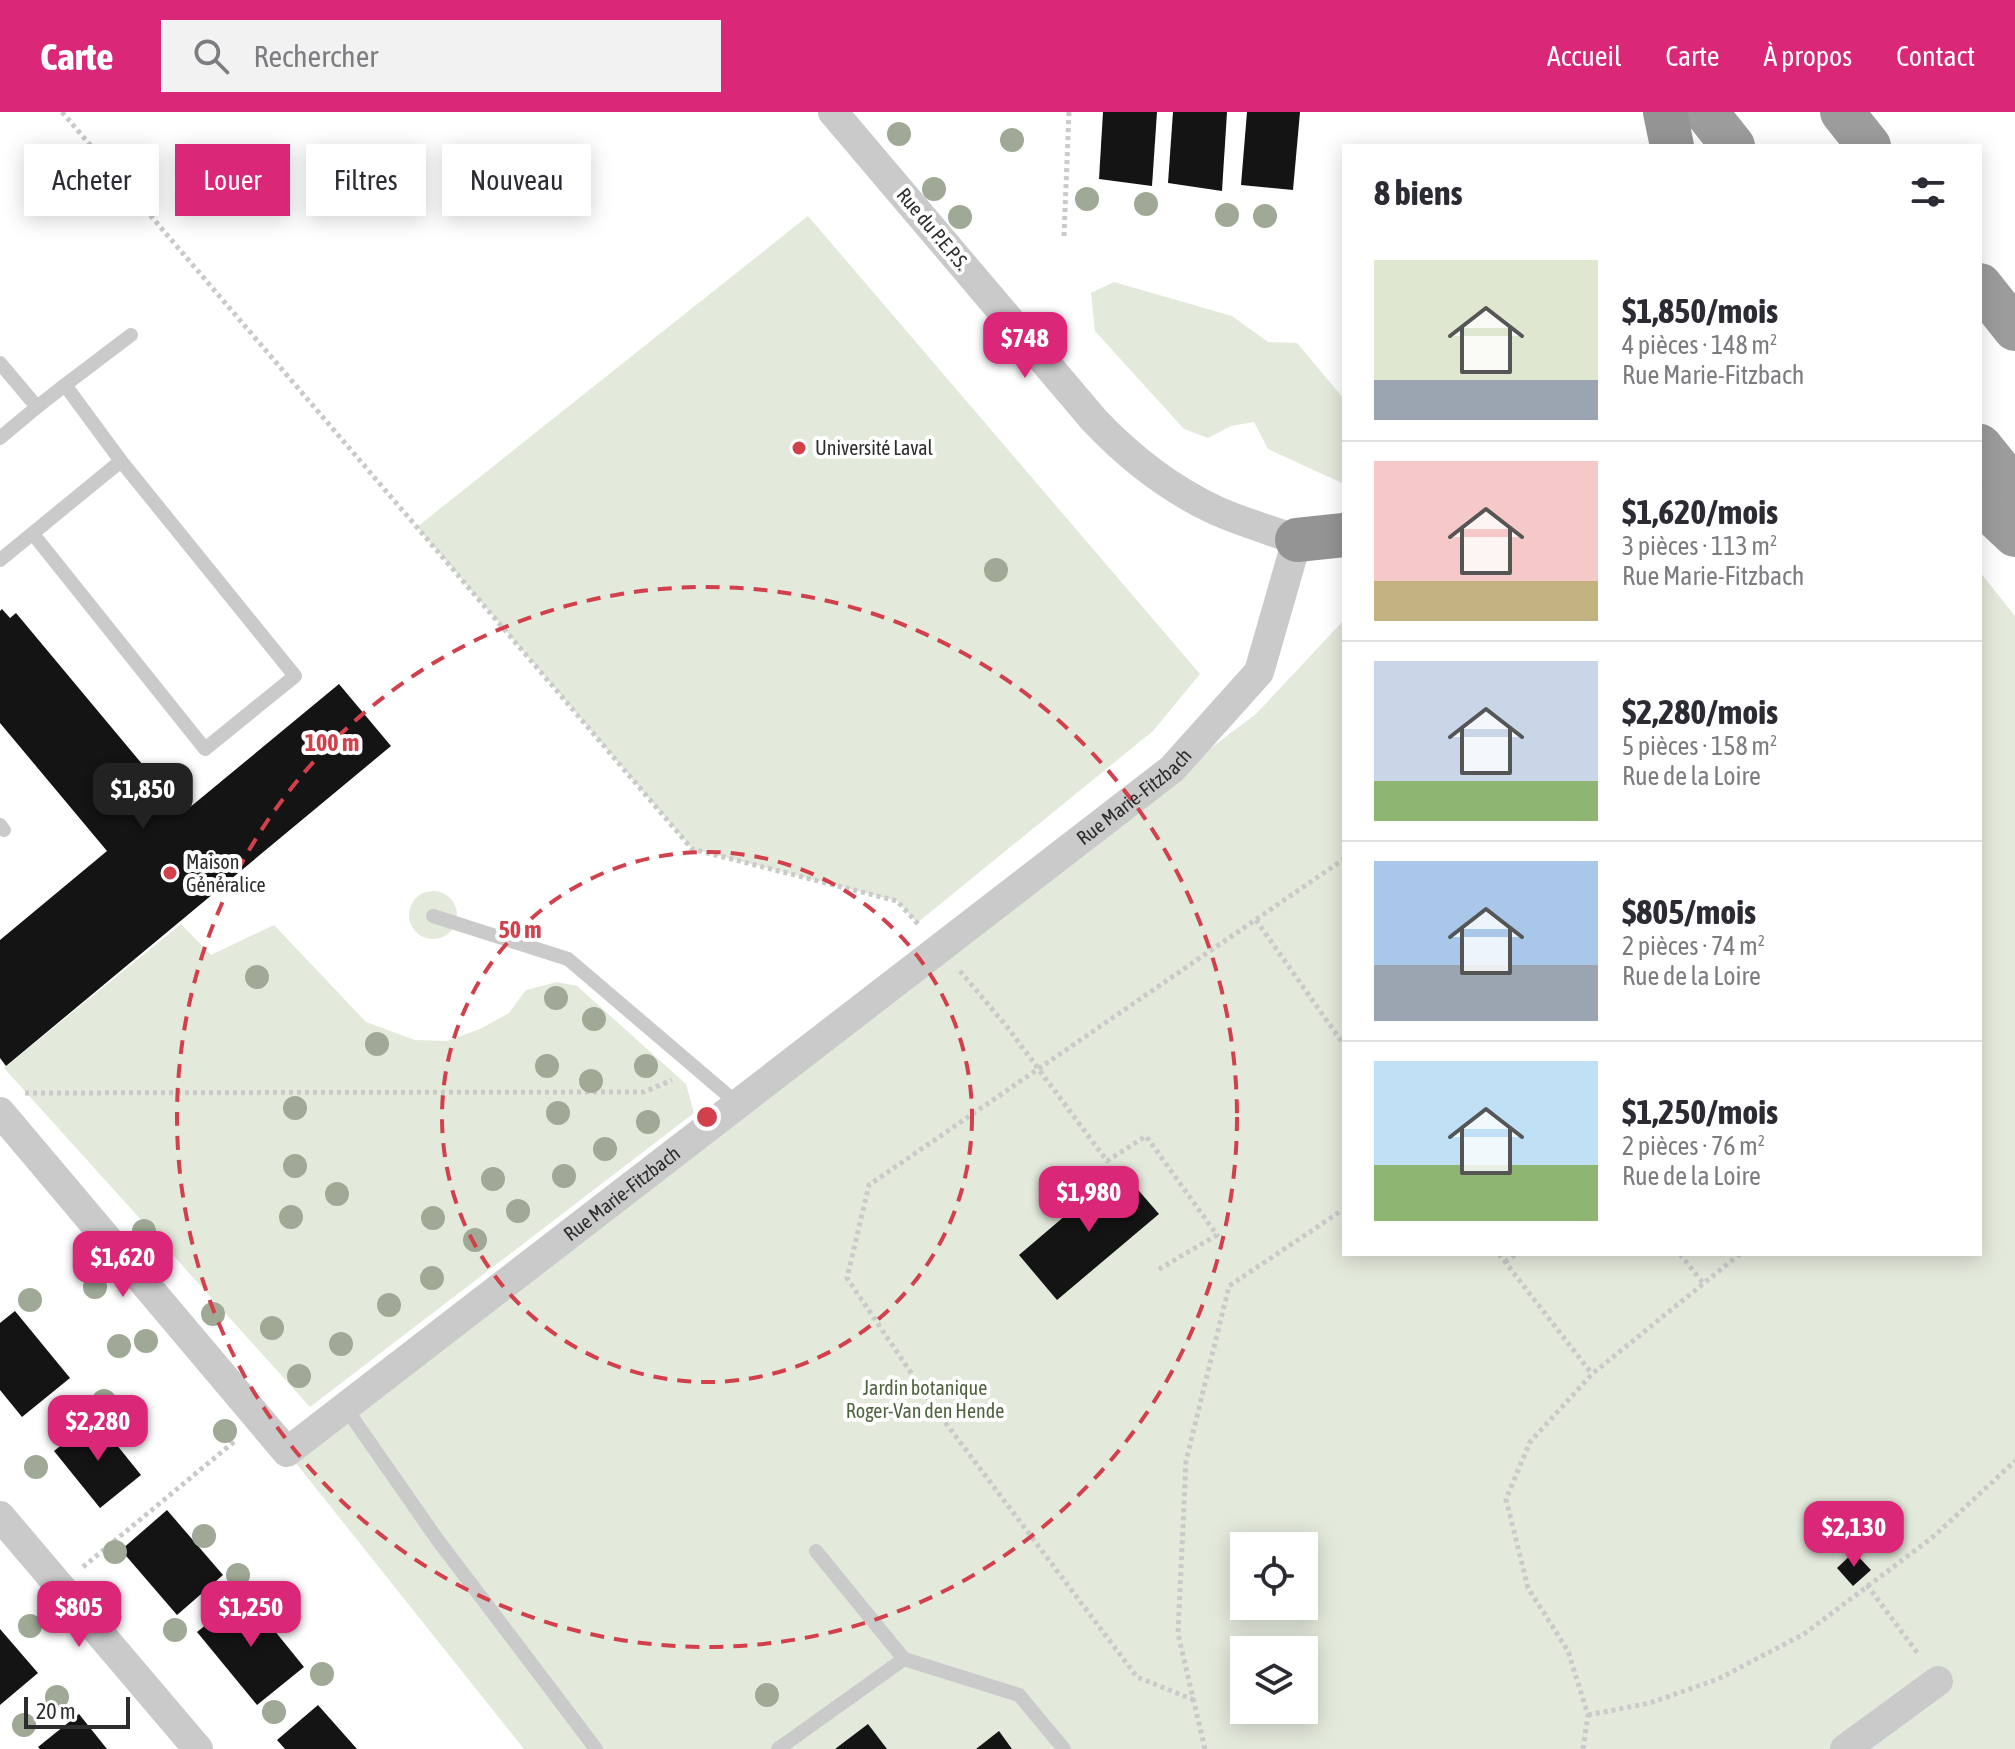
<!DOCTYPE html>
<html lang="fr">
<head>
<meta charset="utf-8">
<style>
	:root { --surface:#fff; --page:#f2f2f3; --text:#2b2b33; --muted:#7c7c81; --line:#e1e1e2; --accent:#db2777 }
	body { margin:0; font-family:"Asap Condensed",sans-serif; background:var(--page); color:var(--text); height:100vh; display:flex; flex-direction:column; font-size:30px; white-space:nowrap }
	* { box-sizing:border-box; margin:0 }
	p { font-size:26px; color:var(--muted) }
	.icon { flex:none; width:44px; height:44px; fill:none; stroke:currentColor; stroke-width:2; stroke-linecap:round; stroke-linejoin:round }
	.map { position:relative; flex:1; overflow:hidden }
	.panel { position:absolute; left:1342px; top:32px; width:640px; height:1112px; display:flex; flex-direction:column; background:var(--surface); border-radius:0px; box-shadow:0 4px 20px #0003 }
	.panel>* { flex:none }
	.guide { position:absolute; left:24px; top:32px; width:760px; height:72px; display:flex; gap:16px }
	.controls { position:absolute; left:1230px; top:1420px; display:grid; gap:16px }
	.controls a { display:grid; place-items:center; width:88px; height:88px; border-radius:0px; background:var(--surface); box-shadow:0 4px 20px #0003; font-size:40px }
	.scale { position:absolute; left:24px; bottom:20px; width:106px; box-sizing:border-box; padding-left:8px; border:4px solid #2d2d2d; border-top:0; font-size:22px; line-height:28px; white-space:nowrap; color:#2d2d2d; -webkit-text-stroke:6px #fff; paint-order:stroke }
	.price { position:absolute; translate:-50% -68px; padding:0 18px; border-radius:16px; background:var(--accent); color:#fff; font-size:26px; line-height:52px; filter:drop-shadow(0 2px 4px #0008) }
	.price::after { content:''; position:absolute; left:50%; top:48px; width:24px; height:18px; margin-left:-12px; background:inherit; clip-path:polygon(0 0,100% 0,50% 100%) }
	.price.selected { background:#222; color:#fff }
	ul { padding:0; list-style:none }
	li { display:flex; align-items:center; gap:24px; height:200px; padding:0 32px }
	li+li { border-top:2px solid var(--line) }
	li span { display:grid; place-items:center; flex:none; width:224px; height:160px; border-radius:0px; color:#555 }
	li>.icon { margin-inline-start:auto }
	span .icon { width:96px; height:96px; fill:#fffc; stroke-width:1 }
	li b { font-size:34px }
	h2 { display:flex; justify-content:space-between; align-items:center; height:96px; padding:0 32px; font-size:34px }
	.tag { padding:0 28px; border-radius:0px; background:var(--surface); box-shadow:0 4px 20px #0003; font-size:28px; line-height:72px }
	.tag.selected { background:var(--accent); color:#fff }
	header { display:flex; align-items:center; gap:48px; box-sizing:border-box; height:112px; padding:0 40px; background:var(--accent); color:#fff }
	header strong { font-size:38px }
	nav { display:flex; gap:44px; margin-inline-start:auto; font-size:28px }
	.search { width:560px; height:72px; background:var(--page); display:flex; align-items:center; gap:20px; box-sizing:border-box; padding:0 28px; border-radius:0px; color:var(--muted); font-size:30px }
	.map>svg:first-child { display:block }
</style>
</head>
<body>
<header>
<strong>Carte</strong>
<div class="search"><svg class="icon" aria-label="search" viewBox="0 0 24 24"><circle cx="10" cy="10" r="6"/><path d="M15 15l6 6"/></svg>Rechercher</div>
<nav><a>Accueil</a><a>Carte</a><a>À propos</a><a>Contact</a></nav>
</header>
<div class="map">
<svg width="2015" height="1637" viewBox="0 0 2015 1637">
	<rect width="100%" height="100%" fill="#fff"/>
	<g fill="#e3e9db" fill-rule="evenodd">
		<polygon points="808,104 1200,562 1153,619 917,811 897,789 692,737 417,415"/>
		<polygon points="1114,170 1232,204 1268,230 1297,231 1344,287 1344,372 1268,337 1254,310 1231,314 1208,326 1184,317 1095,219 1091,181"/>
		<path d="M 1980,460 L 2015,504 L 2015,1637 L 524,1637 L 287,1340 L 760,975 L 1256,602 L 1344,508 L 1344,1142 L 1980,1142 ZM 1244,1434 L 1304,1434 L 1304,1494 L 1244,1494 ZM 1244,1538 L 1304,1538 L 1304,1598 L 1244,1598 Z"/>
		<circle cx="433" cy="803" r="24"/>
		<polygon points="181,812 211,843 274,813 366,910 415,928 447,929 480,917 509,901 526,878 557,870 577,874 686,972 694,1001 310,1295 4,956"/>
	</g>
	<g fill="#141414">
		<polygon points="1103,0 1157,0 1152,74 1099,67"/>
		<polygon points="1173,0 1227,0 1222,79 1168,71"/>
		<polygon points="1247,0 1300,0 1293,78 1241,73"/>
		<polygon points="2,497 10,506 16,501 183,701 339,572 391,634 6,954 0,946 0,828 107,739 0,611 0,499"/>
		<polygon points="1120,1057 1159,1102 1057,1188 1019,1143"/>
		<polygon points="15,1199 70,1266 22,1305 0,1278 0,1211"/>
		<polygon points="95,1306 141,1363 100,1396 54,1339"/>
		<polygon points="167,1398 223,1463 177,1503 121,1438"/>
		<polygon points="1854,1440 1871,1458 1853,1474 1837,1456"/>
		<polygon points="245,1482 304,1555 257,1593 197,1520"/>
		<polygon points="0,1517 38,1561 0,1593"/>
		<polygon points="318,1593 357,1637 285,1637 277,1628"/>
		<polygon points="79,1602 107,1637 40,1637 38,1635"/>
		<polygon points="868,1612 887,1637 835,1637"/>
		<polygon points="999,1619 1012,1637 976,1637"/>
	</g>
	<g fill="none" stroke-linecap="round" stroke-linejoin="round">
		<g stroke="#cacaca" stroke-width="5" stroke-dasharray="4 4" stroke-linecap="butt">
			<polyline points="62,0 692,737 897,789 919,813"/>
			<polyline points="1064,124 1069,0"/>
			<polyline points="1256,808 1344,933"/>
			<polyline points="960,859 1008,916 1107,1049 1146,1024 1217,1123 1156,1159"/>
			<polyline points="25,981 644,980 672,968"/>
			<polyline points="1499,1142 1592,1262"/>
			<polyline points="1680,1142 1703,1171"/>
			<polyline points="1505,1150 1516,1142"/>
			<polyline points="83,1455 235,1329"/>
			<polyline points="1867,1473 1919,1543"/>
			<polyline points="1194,1588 1137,1565 939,1302 847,1166 869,1073 1344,747"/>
			<polyline points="1588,1603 1650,1591 1718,1567 1804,1522 1933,1425 2015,1349"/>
			<polyline points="1205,1637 1178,1522 1186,1349 1229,1174 1344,1097"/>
			<polyline points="1583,1637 1588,1603 1568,1539 1528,1476 1506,1387 1530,1330 1592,1262 1740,1142"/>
		</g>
		<g stroke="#cacaca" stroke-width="14">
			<polyline points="0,251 37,295 65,273 121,349 0,448"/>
			<polyline points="65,273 131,223"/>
			<polyline points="0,326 37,295"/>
			<polyline points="33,422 205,637 295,564 121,349"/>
			<polyline points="0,713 4,718"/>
			<polyline points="433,804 568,847 738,992"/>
			<polyline points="345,1295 437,1427 596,1637"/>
			<polyline points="816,1439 904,1547"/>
			<polyline points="778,1637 904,1547 1019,1583 1064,1637"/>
		</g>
		<g stroke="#cacaca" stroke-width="30">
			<path id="s1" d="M 0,1000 L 287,1340 L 1172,657 L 1259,560 L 1297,428 C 1270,418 1241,410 1215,398 C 1168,376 1129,345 1094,308 L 833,0"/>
			<polyline points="0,1404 198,1637"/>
			<polyline points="1845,1637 1938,1569"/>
		</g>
		<g stroke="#9c9c9c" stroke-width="44">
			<polyline points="1706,0 1733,34"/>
			<polyline points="1842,0 1869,34"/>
			<polyline points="1980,173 2015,217"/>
			<polyline points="1980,334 2015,377"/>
			<polyline points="1980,390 2015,423"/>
		</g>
		<g stroke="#949494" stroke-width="44">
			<polyline points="1665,0 1672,34"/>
			<polyline points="1297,428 1344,423"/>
		</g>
	</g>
	<g fill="#9fa995">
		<circle cx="899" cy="22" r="12"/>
		<circle cx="1012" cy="28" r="12"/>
		<circle cx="934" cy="77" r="12"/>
		<circle cx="1087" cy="87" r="12"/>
		<circle cx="1146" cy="92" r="12"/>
		<circle cx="1227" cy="103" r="12"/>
		<circle cx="1265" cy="104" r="12"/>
		<circle cx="960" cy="105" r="12"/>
		<circle cx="996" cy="458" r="12"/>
		<circle cx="257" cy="865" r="12"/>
		<circle cx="556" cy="886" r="12"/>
		<circle cx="594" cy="907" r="12"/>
		<circle cx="377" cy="932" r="12"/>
		<circle cx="547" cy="954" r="12"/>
		<circle cx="646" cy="954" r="12"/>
		<circle cx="591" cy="969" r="12"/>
		<circle cx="295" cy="996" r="12"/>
		<circle cx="558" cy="1001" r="12"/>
		<circle cx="648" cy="1010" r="12"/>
		<circle cx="605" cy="1037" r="12"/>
		<circle cx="295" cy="1054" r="12"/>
		<circle cx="564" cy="1064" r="12"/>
		<circle cx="493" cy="1067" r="12"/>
		<circle cx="337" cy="1082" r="12"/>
		<circle cx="518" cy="1099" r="12"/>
		<circle cx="291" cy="1105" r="12"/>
		<circle cx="433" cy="1106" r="12"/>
		<circle cx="144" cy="1119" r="12"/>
		<circle cx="475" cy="1128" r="12"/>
		<circle cx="432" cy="1166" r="12"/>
		<circle cx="95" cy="1175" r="12"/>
		<circle cx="30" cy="1188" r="12"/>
		<circle cx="389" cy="1193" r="12"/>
		<circle cx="213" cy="1202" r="12"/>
		<circle cx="272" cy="1216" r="12"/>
		<circle cx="146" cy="1229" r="12"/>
		<circle cx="341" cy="1232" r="12"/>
		<circle cx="119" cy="1234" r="12"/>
		<circle cx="299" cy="1264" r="12"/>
		<circle cx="104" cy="1289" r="12"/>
		<circle cx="225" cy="1319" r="12"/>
		<circle cx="36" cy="1355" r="12"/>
		<circle cx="204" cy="1424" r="12"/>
		<circle cx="115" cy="1440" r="12"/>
		<circle cx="238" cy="1463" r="12"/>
		<circle cx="30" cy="1514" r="12"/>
		<circle cx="175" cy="1518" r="12"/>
		<circle cx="322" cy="1562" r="12"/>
		<circle cx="767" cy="1583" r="12"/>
		<circle cx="57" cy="1585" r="12"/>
		<circle cx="274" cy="1600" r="12"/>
		<circle cx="24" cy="1613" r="12"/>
	</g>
	<g fill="none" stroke="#d2404c" stroke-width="4" stroke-dasharray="14 10">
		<circle cx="707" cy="1005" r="265"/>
		<circle cx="707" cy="1005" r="530"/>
	</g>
	<g fill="#d2404c" stroke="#fff" stroke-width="3">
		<circle cx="799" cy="336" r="8"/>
		<circle cx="170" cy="761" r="8"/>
	</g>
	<g text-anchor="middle" stroke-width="8" stroke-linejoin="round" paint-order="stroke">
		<g font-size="20" fill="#2d2d2d" stroke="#fff">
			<text transform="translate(933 117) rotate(50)" y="7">Rue du P.E.P.S.</text>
			<text dy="7" stroke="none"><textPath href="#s1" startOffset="1516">Rue Marie-Fitzbach</textPath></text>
			<text dy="7" stroke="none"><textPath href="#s1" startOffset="868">Rue Marie-Fitzbach</textPath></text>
		</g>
		<g font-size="20" fill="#2d2d2d" stroke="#fff" text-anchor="start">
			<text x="815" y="343">Université Laval</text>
			<text x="186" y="757">Maison<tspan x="186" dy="23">Généralice</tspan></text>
		</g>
		<g font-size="20" fill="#50633f" stroke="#fff">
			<text x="925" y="1283">Jardin botanique<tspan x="925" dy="23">Roger-Van den Hende</tspan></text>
		</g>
	</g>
	<circle cx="707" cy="1005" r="12" fill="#d2404c" stroke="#fff" stroke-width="4"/>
	<g font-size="24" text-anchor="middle" font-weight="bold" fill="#d2404c" stroke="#fff" stroke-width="8" stroke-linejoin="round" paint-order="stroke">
		<text x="332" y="639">100 m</text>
		<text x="520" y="826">50 m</text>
	</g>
</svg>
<div class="controls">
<a><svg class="icon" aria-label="locate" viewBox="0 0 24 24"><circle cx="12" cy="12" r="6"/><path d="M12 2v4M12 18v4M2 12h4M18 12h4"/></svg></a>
<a><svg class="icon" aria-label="layers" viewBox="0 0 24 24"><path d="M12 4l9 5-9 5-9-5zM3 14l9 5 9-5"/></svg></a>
</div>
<div class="scale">20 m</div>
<b class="price" style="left:1025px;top:268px">$748</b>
<b class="price selected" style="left:143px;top:719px">$1,850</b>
<b class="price" style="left:1089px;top:1122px">$1,980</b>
<b class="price" style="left:123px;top:1187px">$1,620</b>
<b class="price" style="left:98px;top:1351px">$2,280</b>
<b class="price" style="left:1854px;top:1457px">$2,130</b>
<b class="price" style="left:79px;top:1537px">$805</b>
<b class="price" style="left:251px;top:1537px">$1,250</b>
<div class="guide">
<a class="tag">Acheter</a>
<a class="tag selected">Louer</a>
<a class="tag">Filtres</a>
<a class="tag">Nouveau</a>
</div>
<section class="panel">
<h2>8 biens<svg class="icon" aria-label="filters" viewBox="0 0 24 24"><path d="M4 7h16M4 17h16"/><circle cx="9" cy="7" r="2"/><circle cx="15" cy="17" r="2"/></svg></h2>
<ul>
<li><span style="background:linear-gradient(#dfe7d0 75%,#9aa5b1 0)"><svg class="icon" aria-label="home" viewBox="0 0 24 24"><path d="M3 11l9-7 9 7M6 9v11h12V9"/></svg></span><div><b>$1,850/mois</b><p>4 pièces · 148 m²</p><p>Rue Marie-Fitzbach</p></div></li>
<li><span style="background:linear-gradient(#f6c9c9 75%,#c2b280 0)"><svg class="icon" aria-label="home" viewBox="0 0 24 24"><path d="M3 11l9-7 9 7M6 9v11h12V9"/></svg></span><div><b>$1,620/mois</b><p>3 pièces · 113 m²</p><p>Rue Marie-Fitzbach</p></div></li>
<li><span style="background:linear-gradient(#c9d6e8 75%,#8fb573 0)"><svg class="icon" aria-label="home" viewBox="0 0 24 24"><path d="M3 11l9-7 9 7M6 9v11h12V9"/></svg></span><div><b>$2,280/mois</b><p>5 pièces · 158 m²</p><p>Rue de la Loire</p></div></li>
<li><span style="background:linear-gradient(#a9c7e8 65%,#9aa5b1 0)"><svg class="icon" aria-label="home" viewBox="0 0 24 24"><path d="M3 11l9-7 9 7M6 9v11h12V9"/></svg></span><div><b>$805/mois</b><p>2 pièces · 74 m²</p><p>Rue de la Loire</p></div></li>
<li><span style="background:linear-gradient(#bfe0f5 65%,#8fb573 0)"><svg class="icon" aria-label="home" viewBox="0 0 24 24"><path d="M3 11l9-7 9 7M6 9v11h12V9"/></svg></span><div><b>$1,250/mois</b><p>2 pièces · 76 m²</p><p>Rue de la Loire</p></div></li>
</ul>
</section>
</div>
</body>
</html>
